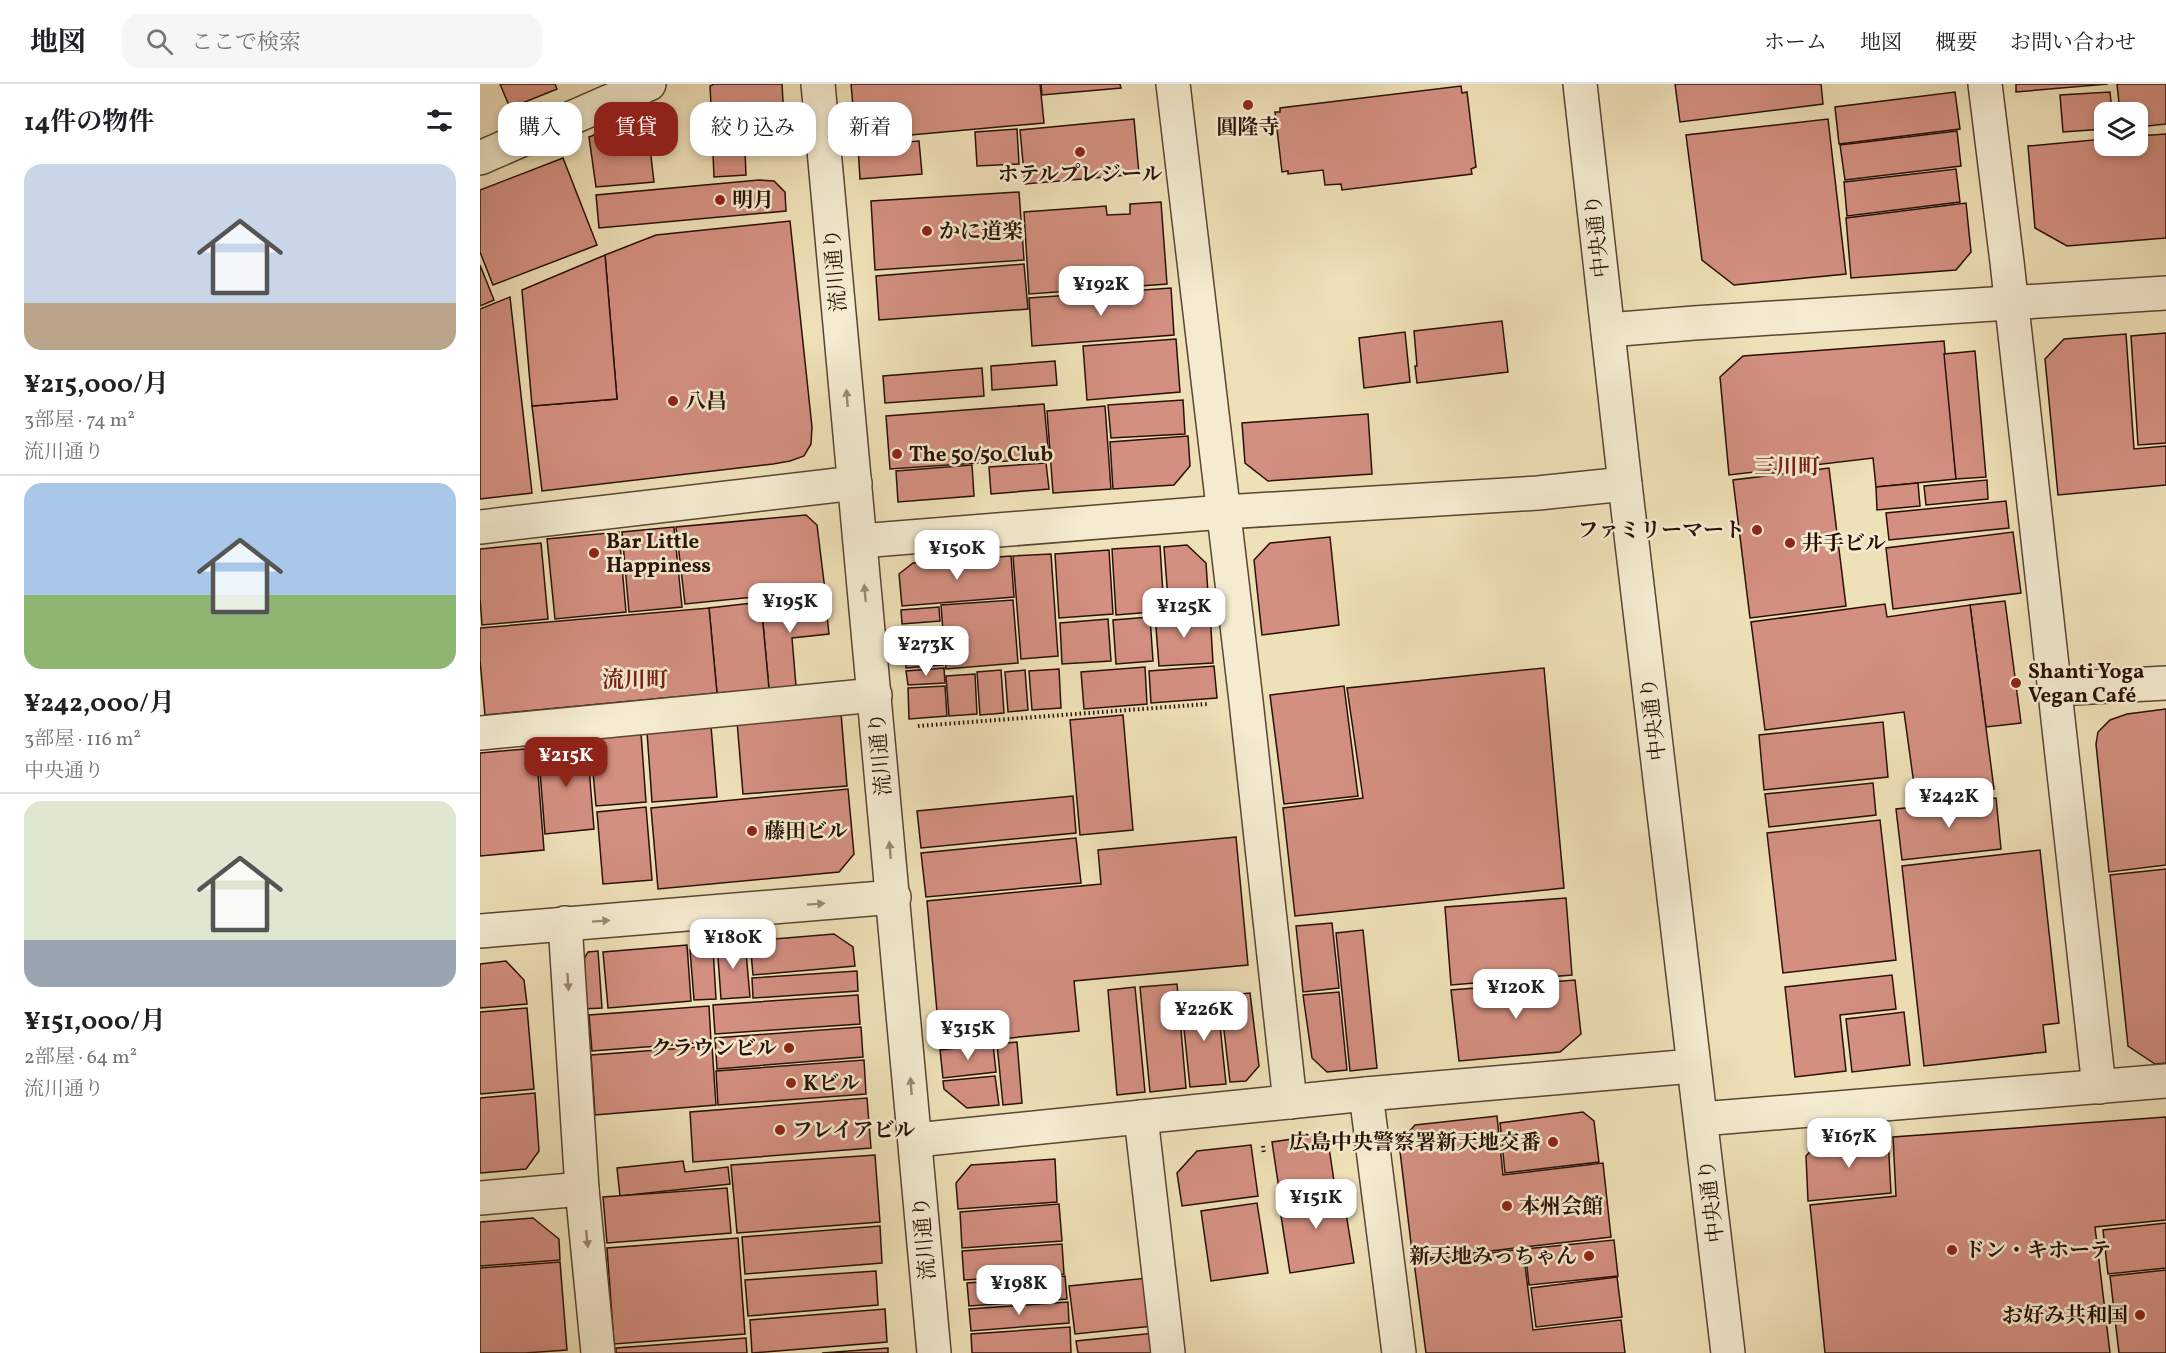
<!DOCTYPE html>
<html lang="ja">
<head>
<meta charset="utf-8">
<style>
	:root { --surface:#fff; --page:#f6f6f6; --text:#202124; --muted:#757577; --line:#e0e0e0; --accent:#8f2418 }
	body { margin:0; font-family:Vollkorn,"Noto Serif JP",serif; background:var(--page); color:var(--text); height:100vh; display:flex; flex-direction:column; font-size:22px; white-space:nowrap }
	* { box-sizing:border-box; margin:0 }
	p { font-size:20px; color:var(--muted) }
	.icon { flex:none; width:33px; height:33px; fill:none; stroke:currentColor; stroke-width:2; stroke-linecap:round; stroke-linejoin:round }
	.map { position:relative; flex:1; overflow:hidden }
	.sheet { display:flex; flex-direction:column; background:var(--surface); width:480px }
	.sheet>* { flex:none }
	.banner { position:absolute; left:18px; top:18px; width:570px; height:54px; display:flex; gap:12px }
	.buttons { position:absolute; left:1614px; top:18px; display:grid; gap:12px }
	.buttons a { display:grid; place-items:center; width:54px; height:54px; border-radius:12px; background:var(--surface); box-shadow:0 3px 9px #0003; font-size:30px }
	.price { position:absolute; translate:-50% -51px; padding:0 14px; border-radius:12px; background:#fff; color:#222; font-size:20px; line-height:39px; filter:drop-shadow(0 2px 3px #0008) }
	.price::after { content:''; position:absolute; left:50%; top:36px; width:18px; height:14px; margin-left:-9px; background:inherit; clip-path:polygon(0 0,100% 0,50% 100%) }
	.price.current { background:var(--accent); color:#fff }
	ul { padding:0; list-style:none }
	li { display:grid; align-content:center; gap:12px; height:318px; padding:0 24px }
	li+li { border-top:2px solid var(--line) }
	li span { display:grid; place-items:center; height:186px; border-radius:18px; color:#555 }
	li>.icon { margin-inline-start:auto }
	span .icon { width:108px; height:108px; fill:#fffc; stroke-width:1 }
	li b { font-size:26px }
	h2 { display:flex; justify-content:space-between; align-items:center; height:72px; padding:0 24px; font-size:26px }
	.tag { padding:0 21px; border-radius:18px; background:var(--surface); box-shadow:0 3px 9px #0003; font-size:21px; line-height:54px }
	.tag.current { background:var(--accent); color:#fff }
	header { display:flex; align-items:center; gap:36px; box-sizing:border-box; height:84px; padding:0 30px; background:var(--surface); border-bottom:2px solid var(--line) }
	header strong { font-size:28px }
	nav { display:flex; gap:33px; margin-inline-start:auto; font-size:21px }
	.search { width:420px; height:54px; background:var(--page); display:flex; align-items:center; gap:15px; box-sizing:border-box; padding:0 21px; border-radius:18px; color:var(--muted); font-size:22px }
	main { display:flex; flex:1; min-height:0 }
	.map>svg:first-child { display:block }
</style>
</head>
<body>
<header>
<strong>地図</strong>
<div class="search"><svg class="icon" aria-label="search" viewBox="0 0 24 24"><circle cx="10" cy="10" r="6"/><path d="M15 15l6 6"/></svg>ここで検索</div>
<nav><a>ホーム</a><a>地図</a><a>概要</a><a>お問い合わせ</a></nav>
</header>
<main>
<section class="sheet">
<h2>14件の物件<svg class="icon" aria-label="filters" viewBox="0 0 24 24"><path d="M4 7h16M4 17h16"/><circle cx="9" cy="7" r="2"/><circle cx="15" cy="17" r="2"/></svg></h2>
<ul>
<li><span style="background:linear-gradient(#c9d6e8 75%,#b9a48a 0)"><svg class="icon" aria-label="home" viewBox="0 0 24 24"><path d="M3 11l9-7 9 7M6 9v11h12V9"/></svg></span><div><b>¥215,000/月</b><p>3部屋 · 74 m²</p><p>流川通り</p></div></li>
<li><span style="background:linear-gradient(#a9c7e8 60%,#8fb573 0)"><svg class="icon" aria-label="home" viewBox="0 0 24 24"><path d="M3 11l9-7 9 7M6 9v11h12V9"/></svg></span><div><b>¥242,000/月</b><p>3部屋 · 116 m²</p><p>中央通り</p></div></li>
<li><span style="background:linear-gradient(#dfe7d0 75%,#9aa5b1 0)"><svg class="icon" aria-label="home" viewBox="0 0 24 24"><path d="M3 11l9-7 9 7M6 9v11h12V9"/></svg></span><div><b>¥151,000/月</b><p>2部屋 · 64 m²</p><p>流川通り</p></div></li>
</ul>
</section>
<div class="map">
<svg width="1686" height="1269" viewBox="0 0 1686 1269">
	<rect width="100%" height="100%" fill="#eee0b7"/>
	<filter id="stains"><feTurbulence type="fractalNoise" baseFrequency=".00333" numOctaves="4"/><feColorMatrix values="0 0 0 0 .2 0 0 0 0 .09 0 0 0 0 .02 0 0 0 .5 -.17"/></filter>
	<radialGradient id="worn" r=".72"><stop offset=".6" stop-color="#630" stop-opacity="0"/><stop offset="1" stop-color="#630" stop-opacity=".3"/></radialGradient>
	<g fill="#d38f80" stroke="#291007" stroke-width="1.5">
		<polygon points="20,0 75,0 77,5 30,24"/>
		<polygon points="234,0 302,0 304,36 232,41 230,2"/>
		<polygon points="371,0 560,0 564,39 376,56"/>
		<polygon points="561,0 640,0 641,4 562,11"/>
		<polygon points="1195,0 1341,0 1343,20 1200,38"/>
		<polygon points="1536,0 1628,0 1536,8"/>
		<polygon points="1637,0 1686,0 1686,40 1658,43 1658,28 1640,28"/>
		<polygon points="981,2 982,9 987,8 996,83 991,85 992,90 862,106 861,100 845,101 843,86 808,90 808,87 802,88 795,28 800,28 800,24"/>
		<polygon points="1475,8 1480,45 1359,60 1355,23"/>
		<polygon points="1630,8 1632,28 1624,28 1624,45 1583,48 1580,11"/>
		<polygon points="166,30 174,98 116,103 109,53"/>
		<polygon points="654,35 659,90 545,100 540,46"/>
		<polygon points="1348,35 1366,190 1254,201 1222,176 1206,51"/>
		<polygon points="264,45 266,91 234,93 232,47"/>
		<polygon points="537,45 539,80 497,82 495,48"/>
		<polygon points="1477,47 1481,82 1365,96 1360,61"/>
		<polygon points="1686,50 1686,154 1587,162 1555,144 1548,62 1624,55 1624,62 1658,62 1658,52"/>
		<polygon points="439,57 442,90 380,95 378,62"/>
		<polygon points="83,74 117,161 13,201 0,168 0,106"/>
		<polygon points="1476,85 1480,118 1367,132 1364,98"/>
		<polygon points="279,96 294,97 305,108 306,127 119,144 116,111"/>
		<polygon points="539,108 544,176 395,186 391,117"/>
		<polygon points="681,118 687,200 549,210 544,128 626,122 627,131 650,130 650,120"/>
		<polygon points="1486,119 1491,168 1476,186 1371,194 1366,134"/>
		<polygon points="310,137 332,343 331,360 324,372 310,377 293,380 62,407 52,322 137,315 125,171 176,151"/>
		<polygon points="125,171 137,315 52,322 42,206"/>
		<polygon points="544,180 548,225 399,236 396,192"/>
		<polygon points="0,181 14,216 0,222"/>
		<polygon points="691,204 694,251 552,262 549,214"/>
		<polygon points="30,213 52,409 0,415 0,225"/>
		<polygon points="1022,237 1028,288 937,299 935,282 937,282 934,247"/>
		<polygon points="925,248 930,298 884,304 879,254"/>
		<polygon points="1686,249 1686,359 1658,361 1651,252"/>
		<polygon points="1646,250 1654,365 1686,362 1686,401 1578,411 1565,275 1584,255"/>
		<polygon points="696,255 700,308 607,316 603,262"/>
		<polygon points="1464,257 1476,395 1396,403 1393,374 1249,391 1240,293 1263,272"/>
		<polygon points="1495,267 1506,393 1476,395 1464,270"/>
		<polygon points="575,277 577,301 512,306 511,282"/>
		<polygon points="502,284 504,312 405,319 403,292"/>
		<polygon points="703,316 705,350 631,354 628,321"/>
		<polygon points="564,320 569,374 410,385 406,332"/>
		<polygon points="625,322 631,405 573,409 567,327"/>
		<polygon points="888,330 892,390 788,397 765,379 762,339"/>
		<polygon points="708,352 710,382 694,401 633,405 630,358"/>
		<polygon points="566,379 569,405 511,410 509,383"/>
		<polygon points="492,381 494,412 418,418 416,387"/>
		<polygon points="1349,384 1366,522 1270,534 1253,396"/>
		<polygon points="1507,396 1508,415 1446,421 1444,402"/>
		<polygon points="1438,399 1440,422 1397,426 1396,403"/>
		<polygon points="1526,417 1529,444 1409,456 1406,429"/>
		<polygon points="326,431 337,441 345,506 205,520 196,443"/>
		<polygon points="194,443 202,523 149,528 142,448"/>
		<polygon points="139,448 146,528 75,535 67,455"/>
		<polygon points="1533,448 1541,509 1413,525 1406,464"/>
		<polygon points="850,453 859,541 782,551 774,476 790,459"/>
		<polygon points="61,459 68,535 2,541 0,514 0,465"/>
		<polygon points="707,461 726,479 729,525 689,528 684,463"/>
		<polygon points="680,462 684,527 636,531 632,465"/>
		<polygon points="629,466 633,530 579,534 575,470"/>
		<polygon points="571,470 578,572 541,575 533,472"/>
		<polygon points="531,472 534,513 422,522 419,490 433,479"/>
		<polygon points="345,512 349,550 312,554 316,602 289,605 281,518"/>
		<polygon points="533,516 538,579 466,585 461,521"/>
		<polygon points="1525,517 1541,639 1506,643 1490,521"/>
		<polygon points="281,518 289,605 237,609 229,524"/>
		<polygon points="1405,520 1407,533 1490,521 1514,705 1436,715 1424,628 1285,646 1271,538"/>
		<polygon points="459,523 460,537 422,540 421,526"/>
		<polygon points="229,524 237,609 5,631 0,576 0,544"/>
		<polygon points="730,529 733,579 679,582 675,531"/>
		<polygon points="670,533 673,577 636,580 633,536"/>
		<polygon points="628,535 631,577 582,580 580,539"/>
		<polygon points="461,551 463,581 426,584 424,554"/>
		<polygon points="734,582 737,614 671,619 669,587"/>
		<polygon points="665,583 667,620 604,625 601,588"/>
		<polygon points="464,584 465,599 428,601 426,587"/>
		<polygon points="1064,584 1084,804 815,832 803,724 883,714 867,604"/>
		<polygon points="579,585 581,624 552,626 549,587"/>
		<polygon points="521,586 524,629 500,631 497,588"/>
		<polygon points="545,586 548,626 528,628 525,588"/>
		<polygon points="495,590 497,630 469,632 466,592"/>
		<polygon points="465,602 467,632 429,635 428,604"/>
		<polygon points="864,602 878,712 804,720 790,611"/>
		<polygon points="1686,625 1686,781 1629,788 1616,660 1618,648 1630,636 1647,630"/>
		<polygon points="361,629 367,702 263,710 257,637"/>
		<polygon points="643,631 653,746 600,751 590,636"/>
		<polygon points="1403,638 1408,693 1284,706 1279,651"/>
		<polygon points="231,642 237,713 172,718 167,648"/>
		<polygon points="161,649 166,718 116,722 110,654"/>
		<polygon points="107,659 114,745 65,750 58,663"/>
		<polygon points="56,664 64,766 0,772 0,669"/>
		<polygon points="1393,699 1396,731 1289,743 1285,710"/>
		<polygon points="368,705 374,770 359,788 178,805 171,724"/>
		<polygon points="593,712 596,749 441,764 437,727"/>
		<polygon points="1516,714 1521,765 1422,776 1416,725"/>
		<polygon points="166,723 172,796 123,800 117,728"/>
		<polygon points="1400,736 1416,876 1303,889 1287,749"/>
		<polygon points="756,753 768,881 594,897 599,947 460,961 447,817 621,800 618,766"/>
		<polygon points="596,754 601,799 446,813 441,769"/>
		<polygon points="1560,766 1579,939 1563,941 1566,968 1444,982 1422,782"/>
		<polygon points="1686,785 1686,979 1675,980 1648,962 1630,791"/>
		<polygon points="1086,814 1092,891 971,901 965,823"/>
		<polygon points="852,839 859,904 823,908 816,842"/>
		<polygon points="883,846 897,984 870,987 856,849"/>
		<polygon points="354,850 373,863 375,882 273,891 270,857"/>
		<polygon points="265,857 270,913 241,915 237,860"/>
		<polygon points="207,861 211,917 128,924 123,868"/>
		<polygon points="233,864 236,915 214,916 210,866"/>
		<polygon points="118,867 122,924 102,925 99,884 108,868"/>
		<polygon points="26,877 44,896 47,920 0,924 0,880"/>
		<polygon points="377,887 378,907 273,914 272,894"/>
		<polygon points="1412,891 1416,925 1360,931 1366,987 1315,993 1305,903"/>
		<polygon points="1095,896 1101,950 1080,968 979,977 971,906"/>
		<polygon points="697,900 706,1004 670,1008 660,903"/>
		<polygon points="655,903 665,1008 637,1011 628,906"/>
		<polygon points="859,908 867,986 847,988 832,974 823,911"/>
		<polygon points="770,909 779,982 766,997 750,998 740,912"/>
		<polygon points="378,911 380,940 235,950 233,921"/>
		<polygon points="737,912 746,1000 710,1003 701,916"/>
		<polygon points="229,922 231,958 112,967 109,931"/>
		<polygon points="47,924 54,1005 0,1010 0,928"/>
		<polygon points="1424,928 1430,981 1372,988 1366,935"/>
		<polygon points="381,943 383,973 237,985 235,954"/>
		<polygon points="537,958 542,1019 523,1021 517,960"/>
		<polygon points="513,960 516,988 463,994 460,966"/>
		<polygon points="232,962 236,1021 115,1031 111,971"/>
		<polygon points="384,976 386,1010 238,1021 236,987"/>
		<polygon points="515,992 519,1021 487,1024 464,1005 463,997"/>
		<polygon points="55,1009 59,1067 46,1085 0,1089 0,1014"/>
		<polygon points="387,1014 391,1064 213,1078 210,1028"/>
		<polygon points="1103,1028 1114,1037 1119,1078 1025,1089 1020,1039"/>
		<polygon points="1017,1032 1023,1091 1123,1079 1131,1153 933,1176 919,1059 935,1041"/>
		<polygon points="1686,1033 1686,1136 1615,1143 1630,1269 1345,1269 1330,1121 1416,1112 1413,1053"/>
		<polygon points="847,1050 854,1097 799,1105 792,1058"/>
		<polygon points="1408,1053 1411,1109 1328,1117 1326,1072 1340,1057"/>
		<polygon points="771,1061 778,1112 702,1122 697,1089 717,1067"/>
		<polygon points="395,1071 400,1138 257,1149 251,1081"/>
		<polygon points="575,1075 577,1118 478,1125 476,1099 491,1081"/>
		<polygon points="203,1077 205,1088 248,1083 250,1100 140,1112 137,1084"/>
		<polygon points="247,1104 251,1149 127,1159 123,1113"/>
		<polygon points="862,1104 874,1179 810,1189 798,1113"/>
		<polygon points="777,1119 788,1189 731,1197 721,1127"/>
		<polygon points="579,1120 582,1157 482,1164 480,1128"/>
		<polygon points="53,1134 79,1155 80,1176 0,1182 0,1138"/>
		<polygon points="1686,1139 1686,1184 1628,1190 1623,1146"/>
		<polygon points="400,1142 402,1179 265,1190 262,1153"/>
		<polygon points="258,1154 265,1250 134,1260 127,1164"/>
		<polygon points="1134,1156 1138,1192 1049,1201 1045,1165"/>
		<polygon points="582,1160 584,1190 484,1196 482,1167"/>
		<polygon points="1043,1165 1053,1246 1141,1236 1145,1269 946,1269 934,1178"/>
		<polygon points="80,1178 87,1266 45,1269 0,1269 0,1184"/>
		<polygon points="1686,1186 1686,1269 1639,1269 1630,1192"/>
		<polygon points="396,1187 398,1221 268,1232 265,1196"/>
		<polygon points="585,1192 587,1215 489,1222 487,1199"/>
		<polygon points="1137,1193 1142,1233 1056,1243 1051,1204"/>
		<polygon points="668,1194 673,1242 595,1250 589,1202"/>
		<polygon points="588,1218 589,1239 491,1247 489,1225"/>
		<polygon points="405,1225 407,1258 272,1269 270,1236"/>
		<polygon points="590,1243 591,1269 492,1269 491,1250"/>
		<polygon points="675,1249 676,1269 598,1269 596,1257"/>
		<polygon points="266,1254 267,1269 136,1269 136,1264"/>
		<polygon points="408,1264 408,1269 342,1269"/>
	</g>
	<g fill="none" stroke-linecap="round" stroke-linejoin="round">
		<g stroke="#5a4433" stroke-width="36">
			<g id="minor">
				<polyline points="338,0 454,1269"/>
				<polyline points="1505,0 1527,178 1619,1003"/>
				<polyline points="0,74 169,0"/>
				<polyline points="0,443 375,399"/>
				<polyline points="1575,605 1686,599"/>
				<polyline points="0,649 395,611"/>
				<polyline points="85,839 102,1105 118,1269"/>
				<polyline points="0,847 414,813"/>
				<polyline points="886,1010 919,1269"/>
				<polyline points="661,1033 688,1269"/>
				<polyline points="1221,1035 1686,997"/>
				<polyline points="436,1056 886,1010 1213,982"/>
				<polyline points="0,1114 102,1105"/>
			</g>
		</g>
		<g stroke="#5a4433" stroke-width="36">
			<g id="tertiary">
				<polyline points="693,0 766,617 810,1018"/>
				<polyline points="1100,0 1145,400 1248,1269"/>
				<polyline points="1128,246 1214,239 1686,209"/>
				<polyline points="380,457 744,428 1058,409 1145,400"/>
			</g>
		</g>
		<g stroke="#291007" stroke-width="4" stroke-dasharray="1.5 3" stroke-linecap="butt">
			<polyline points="438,642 727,620"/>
			<polyline points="783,1062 784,1071"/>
		</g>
		<use href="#minor" stroke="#f4ebd0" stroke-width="33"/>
		<use href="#tertiary" stroke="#f4ebd0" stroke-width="33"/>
	</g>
	<defs><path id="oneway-solid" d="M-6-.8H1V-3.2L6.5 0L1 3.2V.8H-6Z" transform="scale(1.5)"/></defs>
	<g fill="#998876">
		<use href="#oneway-solid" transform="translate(367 314) rotate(-95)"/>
		<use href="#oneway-solid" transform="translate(385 509) rotate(-95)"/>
		<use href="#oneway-solid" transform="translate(410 766) rotate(-95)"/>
		<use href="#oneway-solid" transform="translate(336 820) rotate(-4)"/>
		<use href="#oneway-solid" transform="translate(121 837) rotate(-4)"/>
		<use href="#oneway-solid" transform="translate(88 898) rotate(86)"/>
		<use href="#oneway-solid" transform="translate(431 1002) rotate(-95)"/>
		<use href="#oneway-solid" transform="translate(107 1155) rotate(84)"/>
	</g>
	<g fill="#8f2418" stroke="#f4ebd0" stroke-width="2">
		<circle cx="768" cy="21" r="6"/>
		<circle cx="600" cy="68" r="6"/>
		<circle cx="240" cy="116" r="6"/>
		<circle cx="447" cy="147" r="6"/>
		<circle cx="193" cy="317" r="6"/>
		<circle cx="417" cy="370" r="6"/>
		<circle cx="1277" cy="446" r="6"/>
		<circle cx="1310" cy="459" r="6"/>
		<circle cx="114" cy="469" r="6"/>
		<circle cx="1536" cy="599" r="6"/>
		<circle cx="272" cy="747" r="6"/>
		<circle cx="309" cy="964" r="6"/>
		<circle cx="311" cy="999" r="6"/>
		<circle cx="300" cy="1046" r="6"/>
		<circle cx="1073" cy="1058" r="6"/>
		<circle cx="1027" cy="1122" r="6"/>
		<circle cx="1472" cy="1166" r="6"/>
		<circle cx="1109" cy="1172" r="6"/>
		<circle cx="1660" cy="1231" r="6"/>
	</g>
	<g text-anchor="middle" stroke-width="5" stroke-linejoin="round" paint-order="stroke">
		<g font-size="21" font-weight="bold" fill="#291007" stroke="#f4ebd0" text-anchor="start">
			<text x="768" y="50" text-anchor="middle">圓隆寺</text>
			<text x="600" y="97" text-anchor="middle">ホテルプレジール</text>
			<text x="252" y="123">明月</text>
			<text x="459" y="154">かに道楽</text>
			<text x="205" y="324">八昌</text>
			<text x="429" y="377">The 50/50 Club</text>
			<text x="1265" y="453" text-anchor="end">ファミリーマート</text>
			<text x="126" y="464">Bar Little<tspan x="126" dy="24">Happiness</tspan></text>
			<text x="1322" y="466">井手ビル</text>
			<text x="1548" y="594">Shanti Yoga<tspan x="1548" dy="24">Vegan Café</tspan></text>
			<text x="284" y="754">藤田ビル</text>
			<text x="297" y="971" text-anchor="end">クラウンビル</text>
			<text x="323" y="1006">Kビル</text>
			<text x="312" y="1053">フレイアビル</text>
			<text x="1061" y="1065" text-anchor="end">広島中央警察署新天地交番</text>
			<text x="1039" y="1129">本州会館</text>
			<text x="1484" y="1173">ドン・キホーテ</text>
			<text x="1097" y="1179" text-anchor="end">新天地みっちゃん</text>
			<text x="1648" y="1238" text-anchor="end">お好み共和国</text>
		</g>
		<g font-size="21" fill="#291007" stroke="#f4ebd0">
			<text transform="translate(1117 152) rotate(-96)" y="7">中央通り</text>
			<text transform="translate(355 186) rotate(-95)" y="7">流川通り</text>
			<text transform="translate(1173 635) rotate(-97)" y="7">中央通り</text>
			<text transform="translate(400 670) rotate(-95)" y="7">流川通り</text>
			<text transform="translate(1231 1117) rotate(-97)" y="7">中央通り</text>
			<text transform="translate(444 1154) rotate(-95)" y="7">流川通り</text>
		</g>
		<g font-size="22" font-weight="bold" fill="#7a1f14" stroke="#f4ebd0">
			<text x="1307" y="390">三川町</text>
			<text x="155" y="603">流川町</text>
		</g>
	</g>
	<rect width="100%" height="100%" filter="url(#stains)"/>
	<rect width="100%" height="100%" fill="url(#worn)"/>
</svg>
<div class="buttons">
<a><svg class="icon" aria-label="layers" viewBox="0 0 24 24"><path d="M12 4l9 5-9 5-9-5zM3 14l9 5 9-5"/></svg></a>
</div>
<b class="price" style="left:621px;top:233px">¥192K</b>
<b class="price" style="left:477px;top:497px">¥150K</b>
<b class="price" style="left:310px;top:550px">¥195K</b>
<b class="price" style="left:704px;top:555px">¥125K</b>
<b class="price" style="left:446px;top:593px">¥273K</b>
<b class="price current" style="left:86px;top:704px">¥215K</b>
<b class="price" style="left:1469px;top:745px">¥242K</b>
<b class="price" style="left:253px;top:886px">¥180K</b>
<b class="price" style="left:1036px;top:936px">¥120K</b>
<b class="price" style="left:724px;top:958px">¥226K</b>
<b class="price" style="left:488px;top:977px">¥315K</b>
<b class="price" style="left:1369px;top:1085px">¥167K</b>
<b class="price" style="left:836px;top:1146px">¥151K</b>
<b class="price" style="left:539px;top:1232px">¥198K</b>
<div class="banner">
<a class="tag">購入</a>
<a class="tag current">賃貸</a>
<a class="tag">絞り込み</a>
<a class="tag">新着</a>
</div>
</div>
</main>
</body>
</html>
